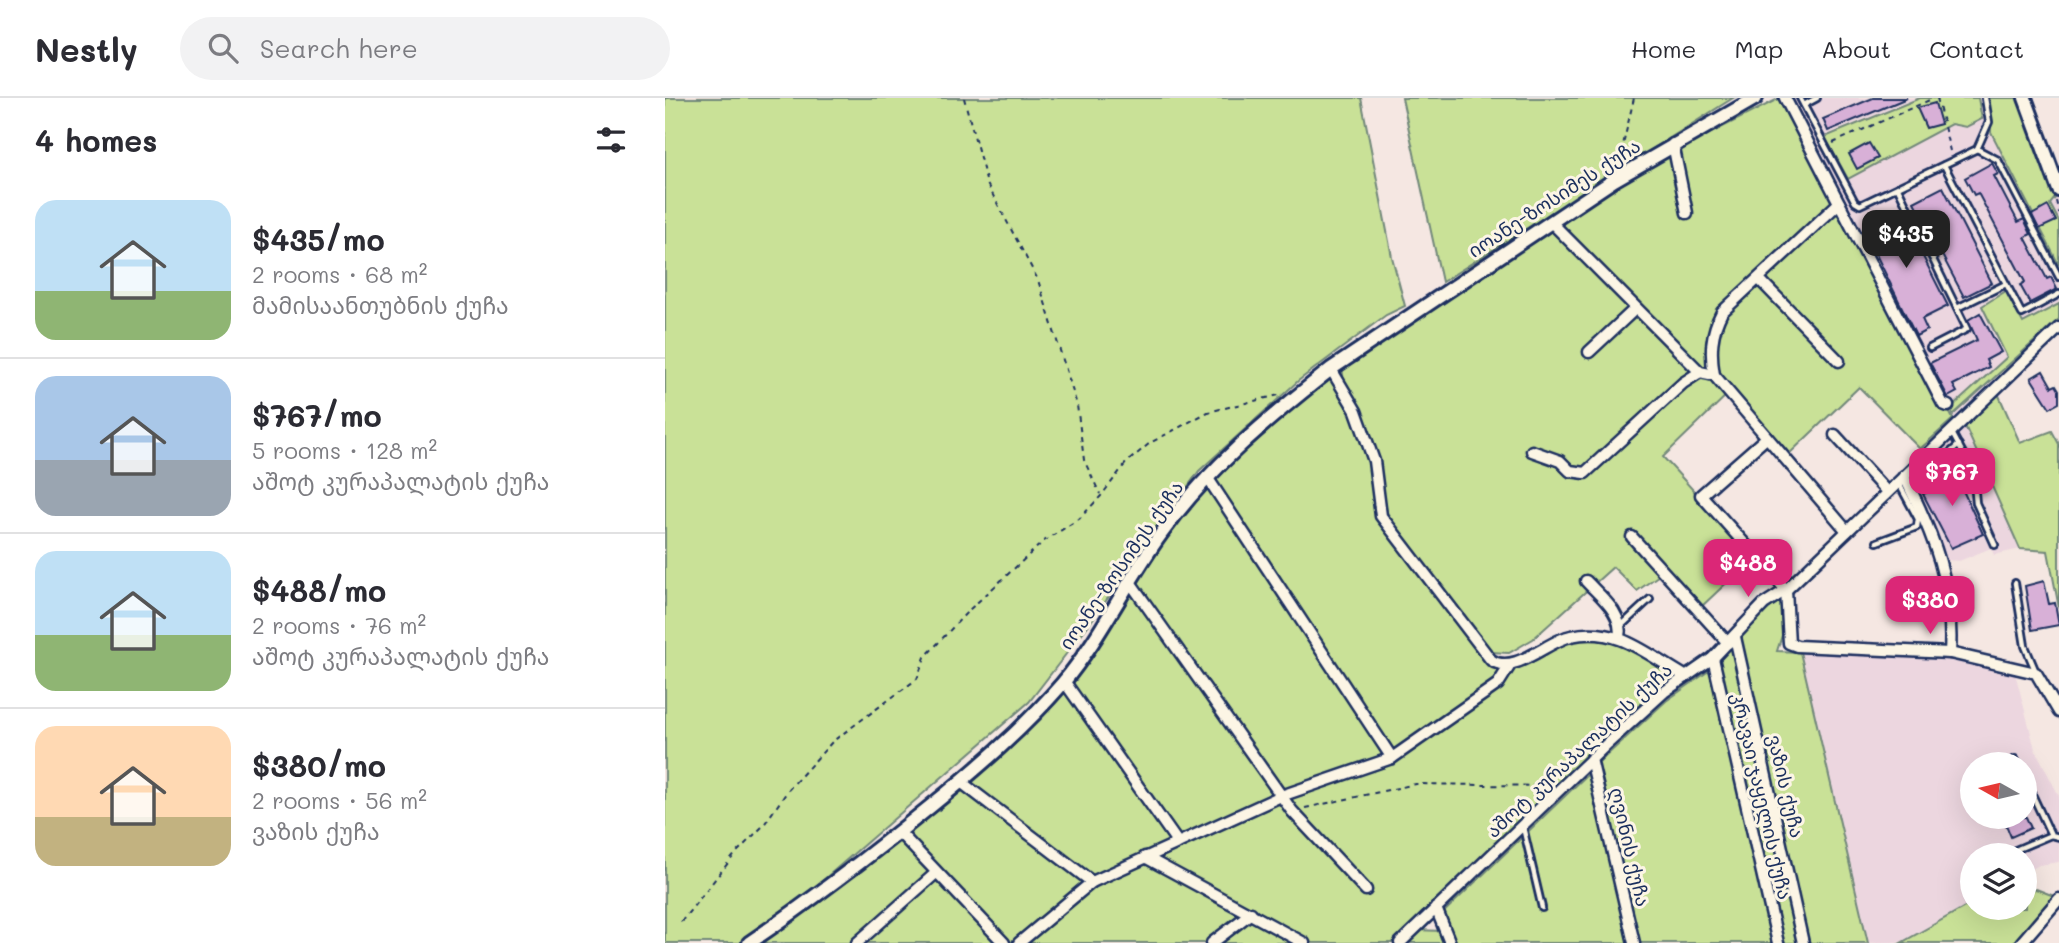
<!DOCTYPE html>
<html lang="en">
<head>
<meta charset="utf-8">
<style>
	:root { --surface:#fff; --page:#f2f2f3; --text:#2b2b33; --muted:#7c7c81; --line:#e1e1e2; --accent:#db2777 }
	body { margin:0; font-family:Mali,"Noto Sans Georgian",sans-serif; background:var(--page); color:var(--text); height:100vh; display:flex; flex-direction:column; font-size:26px; white-space:nowrap }
	* { box-sizing:border-box; margin:0 }
	p { font-size:23px; color:var(--muted) }
	.icon { flex:none; width:38px; height:38px; fill:none; stroke:currentColor; stroke-width:2; stroke-linecap:round; stroke-linejoin:round }
	.map { position:relative; flex:1; overflow:hidden }
	.panel { display:flex; flex-direction:column; background:var(--surface); width:665px }
	.panel>* { flex:none }
	.needle { width:46px; rotate:278deg }
	.tools { position:absolute; left:1295px; top:654px; display:grid; gap:14px }
	.tools a { display:grid; place-items:center; width:77px; height:77px; border-radius:50%; background:var(--surface); box-shadow:0 7px 28px #0002; font-size:35px }
	.price { position:absolute; translate:-50% -60px; padding:0 16px; border-radius:14px; background:var(--accent); color:#fff; font-size:23px; line-height:46px; filter:drop-shadow(0 2px 4px #0008) }
	.price::after { content:''; position:absolute; left:50%; top:42px; width:21px; height:16px; margin-left:-10px; background:inherit; clip-path:polygon(0 0,100% 0,50% 100%) }
	.price.on { background:#222; color:#fff }
	ul { padding:0; list-style:none }
	li { display:flex; align-items:center; gap:21px; height:175px; padding:0 35px }
	li+li { border-top:2px solid var(--line) }
	li span { display:grid; place-items:center; flex:none; width:196px; height:140px; border-radius:21px; color:#555 }
	li>.icon { margin-inline-start:auto }
	span .icon { width:84px; height:84px; fill:#fffc; stroke-width:1 }
	li b { font-size:30px }
	h2 { display:flex; justify-content:space-between; align-items:center; height:84px; padding:0 35px; font-size:30px }
	header { display:flex; align-items:center; gap:42px; box-sizing:border-box; height:98px; padding:0 35px; background:var(--surface); border-bottom:2px solid var(--line) }
	header strong { font-size:33px }
	nav { display:flex; gap:38px; margin-inline-start:auto; font-size:24px }
	.search { width:490px; height:63px; background:var(--page); display:flex; align-items:center; gap:18px; box-sizing:border-box; padding:0 24px; border-radius:38px; color:var(--muted); font-size:26px }
	main { display:flex; flex:1; min-height:0 }
	.map>svg:first-child { display:block }
</style>
</head>
<body>
<header>
<strong>Nestly</strong>
<div class="search"><svg class="icon" aria-label="search" viewBox="0 0 24 24"><circle cx="10" cy="10" r="6"/><path d="M15 15l6 6"/></svg>Search here</div>
<nav><a>Home</a><a>Map</a><a>About</a><a>Contact</a></nav>
</header>
<main>
<section class="panel">
<h2>4 homes<svg class="icon" aria-label="filters" viewBox="0 0 24 24"><path d="M4 7h16M4 17h16"/><circle cx="9" cy="7" r="2"/><circle cx="15" cy="17" r="2"/></svg></h2>
<ul>
<li><span style="background:linear-gradient(#bfe0f5 65%,#8fb573 0)"><svg class="icon" aria-label="home" viewBox="0 0 24 24"><path d="M3 11l9-7 9 7M6 9v11h12V9"/></svg></span><div><b>$435/mo</b><p>2 rooms · 68 m²</p><p>მამისაანთუბნის ქუჩა</p></div></li>
<li><span style="background:linear-gradient(#a9c7e8 60%,#9aa5b1 0)"><svg class="icon" aria-label="home" viewBox="0 0 24 24"><path d="M3 11l9-7 9 7M6 9v11h12V9"/></svg></span><div><b>$767/mo</b><p>5 rooms · 128 m²</p><p>აშოტ კურაპალატის ქუჩა</p></div></li>
<li><span style="background:linear-gradient(#bfe0f5 60%,#8fb573 0)"><svg class="icon" aria-label="home" viewBox="0 0 24 24"><path d="M3 11l9-7 9 7M6 9v11h12V9"/></svg></span><div><b>$488/mo</b><p>2 rooms · 76 m²</p><p>აშოტ კურაპალატის ქუჩა</p></div></li>
<li><span style="background:linear-gradient(#ffd9b3 65%,#c2b280 0)"><svg class="icon" aria-label="home" viewBox="0 0 24 24"><path d="M3 11l9-7 9 7M6 9v11h12V9"/></svg></span><div><b>$380/mo</b><p>2 rooms · 56 m²</p><p>ვაზის ქუჩა</p></div></li>
</ul>
</section>
<div class="map">
<svg width="1394" height="845" viewBox="0 0 1394 845">
	<rect width="100%" height="100%" fill="#f5e7e2"/>
	<filter id="ink" filterUnits="userSpaceOnUse"><feTurbulence type="fractalNoise" baseFrequency=".0143" numOctaves="2"/><feDisplacementMap in="SourceGraphic" scale="14" xChannelSelector="R" yChannelSelector="G"/><feConvolveMatrix kernelMatrix="1 2 1 2 8 2 1 2 1" color-interpolation-filters="sRGB"/></filter>
	<g filter="url(#ink)">
		<g fill="#ecd6df" fill-rule="evenodd">
			<polygon points="1126,0 1355,0 1394,103 1394,222 1288,321"/>
			<polygon points="1300,328 1355,451 1329,457 1326,450 1294,463 1281,462 1247,381"/>
			<path d="M 1135,554 L 1279,560 L 1350,575 L 1370,651 L 1394,698 L 1394,764 L 1374,767 L 1360,775 L 1360,758 L 1307,758 L 1307,805 L 1238,844 L 1203,845 ZM 1307,667 L 1360,667 L 1360,719 L 1307,719 Z"/>
		</g>
		<g fill="#c9e197" stroke="#72887a" stroke-width="2">
			<polygon points="0,0 696,0 727,159 740,208 721,217 633,283 534,373 425,525 364,604 149,790 75,845 0,845"/>
			<polygon points="737,0 1068,0 777,184"/>
			<polygon points="1115,0 1126,0 1288,321 1255,351 1194,289 1123,357 1068,291 998,359 1089,459 1036,509 1001,472 972,493 948,469 868,541 844,555 825,554 723,419 711,357 679,285 677,268 996,60"/>
			<polygon points="1255,0 1313,0 1317,21 1301,29 1286,26 1183,81 1160,39"/>
			<polygon points="1324,0 1353,0 1390,100 1385,106 1394,123 1394,167 1326,34"/>
			<polygon points="1341,193 1358,225 1394,206 1394,221 1288,317 1286,310 1342,259 1317,208"/>
			<polygon points="666,271 691,313 709,363 716,418 826,562 839,567 906,538 954,539 1020,578 752,832 777,833 784,845 85,845 234,734 399,583 542,379"/>
			<polygon points="1332,293 1355,345 1387,333 1394,346 1394,510 1383,453 1355,451 1300,328"/>
			<polygon points="1116,501 1120,528 1112,553 1135,554 1203,845 1142,845 1083,585 1075,534"/>
			<polygon points="1070,539 1138,845 1113,845 1048,560"/>
			<polygon points="1048,570 1110,845 972,845 930,668 1001,603"/>
			<polygon points="926,673 966,845 787,845 776,817"/>
			<polygon points="1371,791 1389,798 1351,845 1236,845 1307,805 1307,810 1360,810 1360,793"/>
		</g>
		<g fill="#d8b0d7" stroke="#1b2f5e" stroke-width="2">
			<polygon points="1208,0 1242,0 1163,33 1158,21"/>
			<polygon points="1270,5 1276,26 1261,30 1252,10"/>
			<polygon points="1204,45 1213,60 1192,71 1184,56"/>
			<polygon points="1327,65 1333,76 1329,78 1353,124 1359,121 1366,136 1360,139 1382,181 1386,179 1392,191 1365,205 1355,187 1360,184 1313,95 1309,97 1300,80"/>
			<polygon points="1278,89 1327,185 1299,199 1249,104"/>
			<polygon points="1383,108 1391,123 1374,131 1367,117"/>
			<polygon points="1235,113 1283,208 1257,221 1262,232 1251,238 1199,132"/>
			<polygon points="1315,215 1336,254 1321,262 1324,269 1288,287 1292,294 1283,299 1265,265 1312,242 1303,222"/>
			<polygon points="1378,273 1387,289 1391,287 1394,292 1394,305 1385,310 1366,280"/>
			<polygon points="1284,362 1318,436 1286,450 1258,396 1269,391 1264,381 1274,376 1272,372"/>
			<polygon points="1379,483 1384,506 1390,505 1394,527 1367,532 1360,488"/>
			<polygon points="1338,719 1361,719 1366,730 1346,739"/>
		</g>
		<g fill="none" stroke-linecap="round" stroke-linejoin="round">
			<g stroke="#1b2f5e" stroke-width="10">
				<g id="service">
					<polyline points="1135,0 1190,104 1195,107 1312,51 1324,24 1320,0"/>
					<polyline points="1139,7 1152,0"/>
					<polyline points="1312,51 1333,62 1394,179"/>
					<polyline points="1279,67 1357,216 1394,196"/>
					<polyline points="1233,90 1302,231 1265,250"/>
					<polyline points="1292,210 1341,186"/>
					<polyline points="1287,335 1308,374 1311,405 1330,447"/>
					<polyline points="1251,384 1294,347"/>
					<polyline points="1212,444 1252,429 1253,421 1233,384"/>
					<polyline points="1350,485 1360,548 1371,574"/>
					<polyline points="956,528 985,501"/>
					<polyline points="1350,661 1353,667"/>
					<polyline points="858,729 877,810"/>
					<polyline points="1386,737 1394,739"/>
					<polyline points="1348,753 1386,737 1360,681"/>
				</g>
			</g>
			<g stroke="#1b2f5e" stroke-width="15">
				<g id="minor">
					<polyline points="1120,0 1278,306 1283,308"/>
					<polyline points="1008,46 1022,115"/>
					<path d="M 1174,105 L 1057,214 C 1046,235 1045,254 1049,277 L 1182,433"/>
					<polyline points="886,124 1035,274 1049,277"/>
					<polyline points="1094,181 1174,263"/>
					<polyline points="924,254 970,211"/>
					<path d="M 666,271 L 691,313 L 709,363 L 716,418 L 826,562 C 849,578 882,543 906,538 C 952,527 983,557 1020,578"/>
					<polyline points="1170,337 1222,394"/>
					<polyline points="1100,341 1036,397 1121,492"/>
					<polyline points="867,353 895,363 905,373 920,375 1018,285 1035,274"/>
					<path d="M 1239,378 C 1269,437 1289,488 1285,555"/>
					<polyline points="542,379 727,660"/>
					<polyline points="967,439 1063,545"/>
					<path d="M 921,483 C 936,499 959,516 954,539"/>
					<polyline points="465,484 627,713 701,792"/>
					<polyline points="1121,492 1124,545 1132,548 1285,555 1371,575 1394,614"/>
					<polyline points="1070,539 1138,845"/>
					<polyline points="1048,560 1113,845"/>
					<polyline points="399,583 513,745"/>
					<polyline points="926,661 969,845"/>
					<polyline points="296,684 427,784"/>
					<polyline points="234,734 339,845"/>
					<polyline points="480,759 639,845"/>
					<polyline points="771,810 785,845"/>
					<polyline points="192,845 271,775"/>
					<polyline points="354,845 427,784 616,698 727,660 833,586 845,567"/>
					<polyline points="547,845 586,815"/>
					<polyline points="735,845 943,645 999,594 1048,560 1099,506 1121,492 1394,230"/>
					<polyline points="1356,845 1394,801"/>
				</g>
			</g>
			<g stroke="#1b2f5e" stroke-width="18">
				<g id="tertiary">
					<polyline points="1360,0 1394,92"/>
					<path d="M 84,845 C 147,802 207,756 266,708 C 313,670 357,632 397,586 C 435,541 461,484 496,436 C 542,371 604,320 666,271 L 949,82 L 1091,0"/>
				</g>
			</g>
			<g stroke="#1b2f5e" stroke-width="2" stroke-dasharray="5 5" stroke-linecap="butt">
				<polyline points="299,0 322,86 373,182 412,307 419,362 435,396"/>
				<polyline points="1272,0 1285,53"/>
				<polyline points="1168,45 1269,0"/>
				<polyline points="954,64 969,0"/>
				<polyline points="1391,103 1394,115"/>
				<polyline points="640,710 751,686 884,688"/>
				<polyline points="16,824 71,755 98,728 124,691 168,643 252,581 260,559 303,513 379,443 414,421 436,398 461,365 485,345 543,314 614,297"/>
			</g>
			<use href="#service" stroke="#fcf5e5" stroke-width="4.5"/>
			<use href="#minor" stroke="#fcf5e5" stroke-width="10"/>
			<use href="#tertiary" stroke="#fcf5e5" stroke-width="12"/>
		</g>
	</g>
	<g text-anchor="middle" stroke-width="6" stroke-linejoin="round" paint-order="stroke">
		<g font-size="19" fill="#1b2f5e" stroke="#fcf5e5">
			<text transform="translate(889 100) rotate(-33)" y="7">იოანე-ზოსიმეს ქუჩა</text>
			<text transform="translate(456 467) rotate(-55)" y="7">იოანე-ზოსიმეს ქუჩა</text>
			<text transform="translate(914 652) rotate(-43)" y="7">აშოტ კურაპალატის ქუჩა</text>
			<text transform="translate(1121 688) rotate(77)" y="7">ვაზის ქუჩა</text>
			<text transform="translate(1097 698) rotate(77)" y="7">კრავაი ჯაყელის ქუჩა</text>
			<text transform="translate(965 749) rotate(77)" y="7">ღვინის ქუჩა</text>
		</g>
	</g>
</svg>
<div class="tools">
<a><svg class="needle" viewBox="-14 -14 28 28"><path d="M0-13l5 13h-10z" fill="#e53935"/><path d="M0 13l5-13h-10z" fill="#7c7c81"/></svg></a>
<a><svg class="icon" aria-label="layers" viewBox="0 0 24 24"><path d="M12 4l9 5-9 5-9-5zM3 14l9 5 9-5"/></svg></a>
</div>
<b class="price on" style="left:1241px;top:172px">$435</b>
<b class="price" style="left:1287px;top:410px">$767</b>
<b class="price" style="left:1083px;top:501px">$488</b>
<b class="price" style="left:1265px;top:538px">$380</b>
</div>
</main>
</body>
</html>
